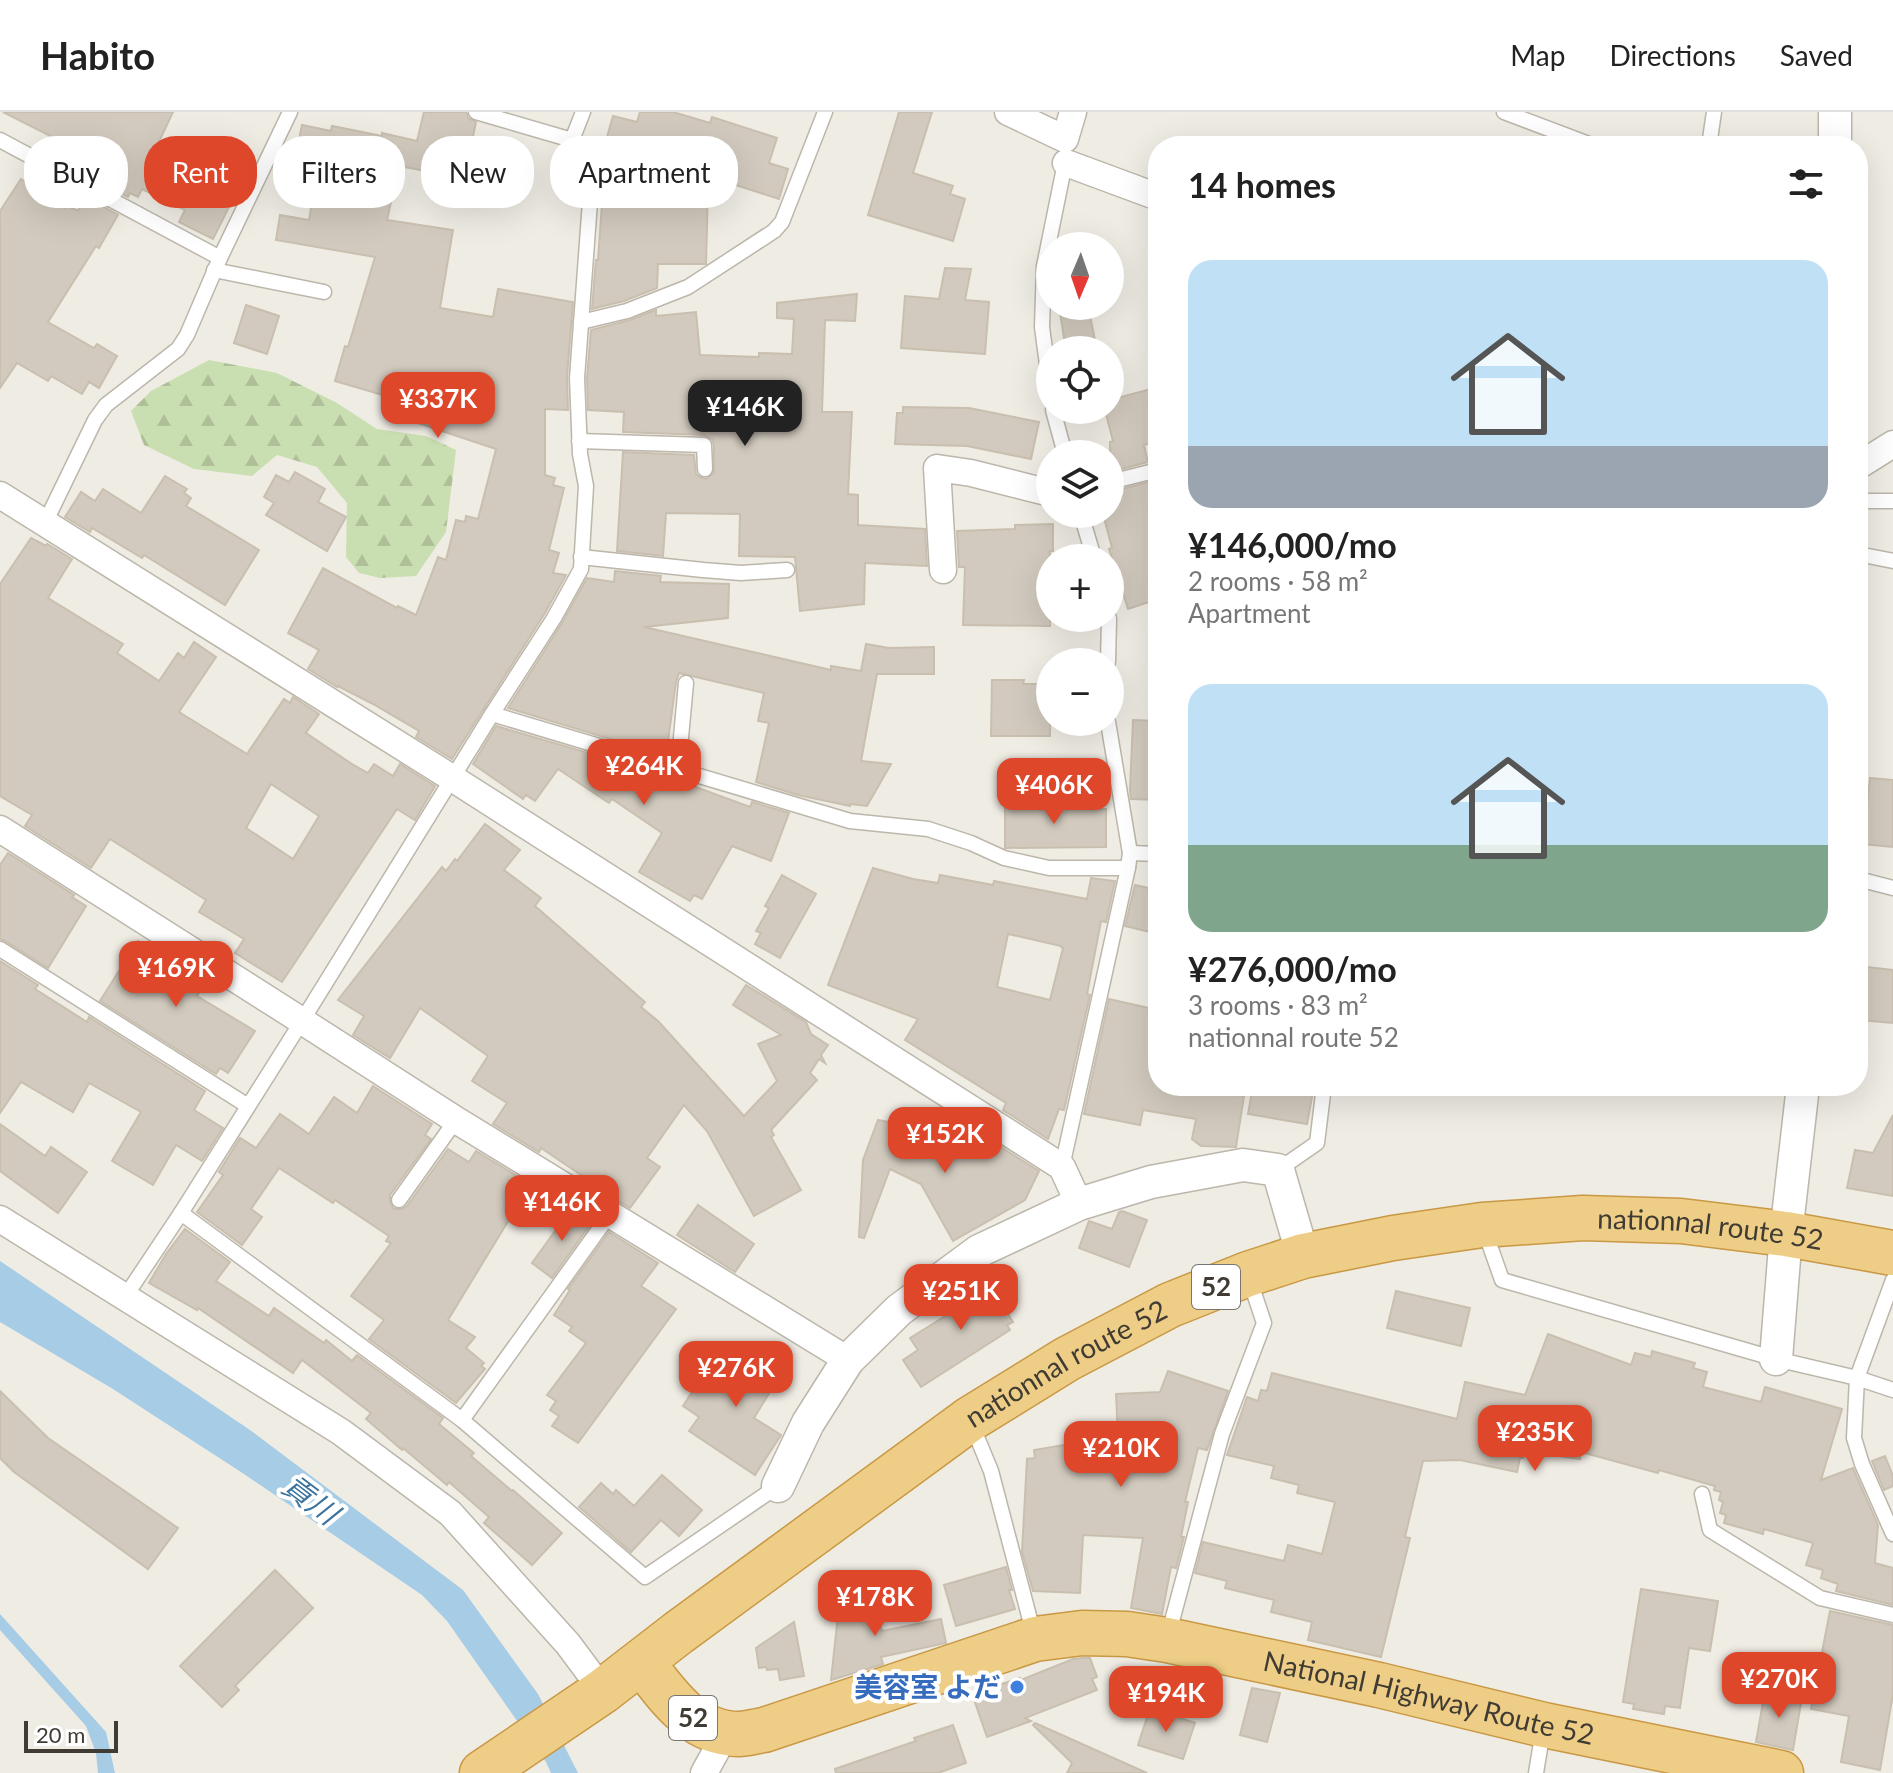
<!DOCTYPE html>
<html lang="en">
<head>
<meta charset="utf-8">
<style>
	:root { --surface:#fff; --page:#f2f2f2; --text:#222; --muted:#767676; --line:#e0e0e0; --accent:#df472b }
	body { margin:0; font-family:Lato,"Noto Sans JP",sans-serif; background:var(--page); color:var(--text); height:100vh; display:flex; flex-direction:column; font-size:30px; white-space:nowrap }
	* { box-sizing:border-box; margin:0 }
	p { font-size:26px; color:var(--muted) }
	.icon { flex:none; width:44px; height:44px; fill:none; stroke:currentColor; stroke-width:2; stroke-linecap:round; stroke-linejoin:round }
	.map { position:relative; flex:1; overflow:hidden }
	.side { position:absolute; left:1148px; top:24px; width:720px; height:960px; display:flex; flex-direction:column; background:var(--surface); border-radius:32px; box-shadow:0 8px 32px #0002 }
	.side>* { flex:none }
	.banner { position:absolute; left:24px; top:24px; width:760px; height:72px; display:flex; gap:16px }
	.needle { width:52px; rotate:182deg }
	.controls { position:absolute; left:1036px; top:120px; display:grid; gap:16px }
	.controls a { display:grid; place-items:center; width:88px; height:88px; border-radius:50%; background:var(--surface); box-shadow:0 8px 32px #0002; font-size:40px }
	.scale { position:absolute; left:24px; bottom:20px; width:94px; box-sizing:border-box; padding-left:8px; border:4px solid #403c34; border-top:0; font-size:22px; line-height:28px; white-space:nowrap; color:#403c34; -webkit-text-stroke:6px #fff; paint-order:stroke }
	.price { position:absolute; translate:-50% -68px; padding:0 18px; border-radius:16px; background:var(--accent); color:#fff; font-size:26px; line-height:52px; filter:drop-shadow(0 2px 4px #0008) }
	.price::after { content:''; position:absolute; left:50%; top:48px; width:24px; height:18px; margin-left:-12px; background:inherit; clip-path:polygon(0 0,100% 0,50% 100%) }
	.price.current { background:#222; color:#fff }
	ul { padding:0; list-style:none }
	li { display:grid; align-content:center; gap:16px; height:424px; padding:0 40px }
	li span { display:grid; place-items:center; height:248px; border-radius:24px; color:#555 }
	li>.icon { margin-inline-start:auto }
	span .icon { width:144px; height:144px; fill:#fffc; stroke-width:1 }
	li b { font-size:34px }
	h2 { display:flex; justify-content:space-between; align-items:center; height:96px; padding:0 40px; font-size:34px }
	.chip { padding:0 28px; border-radius:32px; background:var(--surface); box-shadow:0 8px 32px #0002; font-size:28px; line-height:72px }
	.chip.current { background:var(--accent); color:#fff }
	header { display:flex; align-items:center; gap:48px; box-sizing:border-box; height:112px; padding:0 40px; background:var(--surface); border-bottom:2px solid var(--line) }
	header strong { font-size:38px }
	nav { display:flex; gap:44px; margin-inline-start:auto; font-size:28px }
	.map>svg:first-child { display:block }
</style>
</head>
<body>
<header>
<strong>Habito</strong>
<nav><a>Map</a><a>Directions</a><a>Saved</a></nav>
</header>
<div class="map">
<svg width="1893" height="1661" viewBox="0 0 1893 1661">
	<defs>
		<pattern id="forest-firs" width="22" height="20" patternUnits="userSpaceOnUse" patternTransform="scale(2)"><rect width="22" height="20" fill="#cadfb1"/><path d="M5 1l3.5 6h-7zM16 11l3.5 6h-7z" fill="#afc099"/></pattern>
	</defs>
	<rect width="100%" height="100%" fill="#efece4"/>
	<polygon fill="url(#forest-firs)" points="209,248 277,261 337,291 377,317 426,324 456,338 446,420 416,464 380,466 359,461 346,445 347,391 317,355 277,343 252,364 194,357 144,333 131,299 151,279"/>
	<g fill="#a6cce6">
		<polygon points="0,1149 250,1318 463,1478 538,1582 578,1661 551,1661 546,1650 447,1509 422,1483 244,1362 113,1277 0,1210"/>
		<polygon points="0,1502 106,1620 115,1661 98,1661 96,1641 86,1614 0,1518"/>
	</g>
	<g fill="#d2cabe" stroke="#c9bfaf" stroke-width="2" fill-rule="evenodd">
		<polygon points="3,0 173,0 156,36 205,60 214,44 238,57 220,88 230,93 213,127 179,110 185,98 142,77 138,85 130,81 128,85 96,68 106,52"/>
		<polygon points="424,0 466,0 468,6 476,10 471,34 466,33 461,60 454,58 453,64 399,54 387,108 453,118 440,196 493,205 498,177 573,190 567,265 568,298 545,297 545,363 555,366 553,373 564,376 549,438 559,441 553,461 566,463 545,501 452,647 416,625 419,619 373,592 338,574 337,575 308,557 319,538 288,521 323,456 397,496 398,494 416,503 438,445 446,448 456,408 465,410 466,404 478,407 496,337 388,301 393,286 335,269 345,234 348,235 375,145 276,128 280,103 309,108 318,56 314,55 315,51 295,47 302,13 331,19 332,14 382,24 382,21 417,29"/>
		<polygon points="640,0 673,0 710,11 712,5 777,26 769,51 788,57 779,87 720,68 709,36 706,152 658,152 657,176 624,189 592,197 596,148 598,148 602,92 600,91 611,34 605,32 613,4 637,10"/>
		<polygon points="899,0 932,0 913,61 953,74 950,82 965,87 953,129 868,103"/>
		<polygon points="21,67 65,96 67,93 78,99 86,85 118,103 99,136 96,134 48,210 94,236 97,232 117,244 99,276 89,270 82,282 51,264 48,269 17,251 0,276 0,99"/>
		<polygon points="945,156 971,157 965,188 989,190 985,242 901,236 905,184 939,187"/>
		<polygon points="857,182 855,209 825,208 822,300 852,300 848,382 858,383 858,413 925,417 927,454 865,451 864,492 800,499 795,445 739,444 740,402 666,401 663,444 617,439 623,340 694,343 696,362 700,365 706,367 714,361 714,333 712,327 704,323 623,320 624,300 588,298 587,266 591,218 630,208 656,198 656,204 696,200 700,243 759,245 759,241 792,242 794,207 777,206 777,191"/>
		<polygon points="246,193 279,204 267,242 234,231"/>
		<polygon points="1059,194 1088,194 1097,238 1066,238"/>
		<polygon points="1158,275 1158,329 1144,333 1148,350 1110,360 1110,330 1113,329 1105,298 1110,298 1110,288"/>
		<polygon points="903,295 969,296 1039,310 1031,347 967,334 895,332 897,301 903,301"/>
		<polygon points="295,360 325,377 318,390 346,405 327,439 266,403 274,391 264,385 276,363 289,370"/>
		<polygon points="165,364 187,377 184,381 191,386 186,394 259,438 225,493 144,443 142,446 92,416 90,420 65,405 81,380 95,389 103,377 141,401"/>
		<polygon points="1153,369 1158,388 1158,487 1128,497 1109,437 1112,436 1103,402 1110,402 1110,380"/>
		<polygon points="1053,412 1053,439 1050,439 1050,514 963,513 965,455 959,455 957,419 1015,417 1015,413"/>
		<path d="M 31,426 L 46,434 L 47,432 L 72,447 L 48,486 L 123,532 L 117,541 L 159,569 L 178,541 L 184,546 L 194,530 L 216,545 L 179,600 L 247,642 L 284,587 L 290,591 L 293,585 L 319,602 L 306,621 L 352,652 L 368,661 L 374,652 L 393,664 L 400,652 L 435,674 L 415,708 L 397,697 L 282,870 L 235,841 L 244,827 L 199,800 L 206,788 L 110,727 L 91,756 L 25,714 L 32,703 L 0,684 L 0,472 ZM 271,672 L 319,704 L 293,747 L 246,716 Z"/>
		<polygon points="615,459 661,464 660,470 729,472 728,506 644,515 831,558 831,554 861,559 866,532 889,536 934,535 934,562 877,562 861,649 891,652 867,694 850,692 850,694 798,683 756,670 769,611 758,609 764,581 679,561 676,570 666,644 508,596 562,511 587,466 614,470"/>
		<polygon points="992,568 1024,568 1023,572 1050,572 1050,624 991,624"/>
		<polygon points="1133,608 1158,609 1158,688 1131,687 1130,678"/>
		<polygon points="496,614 663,663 750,695 752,690 789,701 771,749 732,734 702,787 694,783 690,789 639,760 662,721 612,687 609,691 558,657 535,689 526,683 523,687 473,652"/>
		<polygon points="1870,666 1893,668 1893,735 1863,732"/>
		<polygon points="1068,691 1068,697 1106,697 1106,735 1005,736 1005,692"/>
		<polygon points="485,712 520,738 504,758 541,786 535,794 645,890 641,895 658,909 744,1004 777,969 758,932 781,923 733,893 746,873 806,910 811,922 828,933 821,943 825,951 819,947 810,961 817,968 771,1018 774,1023 771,1025 801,1078 754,1104 707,1019 684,993 647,1046 660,1055 630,1096 589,1071 590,1069 541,1036 539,1040 493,1012 507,991 472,969 488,944 420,896 390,946 353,923 364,904 338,888 442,755 446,759 455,747 457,749"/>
		<polygon points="8,741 74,783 72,785 86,794 48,856 5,829 0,827 0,753"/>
		<path d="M 873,756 L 913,767 L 938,771 L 940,763 L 993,773 L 994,769 L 1087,787 L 1091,766 L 1115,769 L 1106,810 L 1101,809 L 1087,882 L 1090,883 L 1064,998 L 1059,997 L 1048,1027 L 1003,998 L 1006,991 L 905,928 L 918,907 L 828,873 ZM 1008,822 L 1061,834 L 1061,835 L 1063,836 L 1050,888 L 997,875 Z"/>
		<polygon points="782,763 816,782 780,846 755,832 761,821 756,819 769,796 765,794"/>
		<polygon points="1135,773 1158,778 1150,820 1125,814"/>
		<polygon points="138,829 169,849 172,846 207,868 197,884 255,919 228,961 220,956 216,962 100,889"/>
		<polygon points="0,849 38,873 35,877 87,910 89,905 205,979 194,998 223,1016 202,1049 176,1033 153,1073 112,1049 141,1000 89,971 73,1000 21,970 0,1001"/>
		<polygon points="1867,855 1893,858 1893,911 1861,908"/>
		<polygon points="1109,887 1158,898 1158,974 1182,974 1244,984 1236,1035 1201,1034 1192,1027 1196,1007 1143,998 1140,1013 1084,1002"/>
		<polygon points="373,974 432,1012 425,1023 431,1027 390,1083 390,1091 394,1097 402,1097 407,1094 448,1037 469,1050 476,1039 522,1067 515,1078 524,1083 448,1208 475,1225 466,1236 484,1251 481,1254 485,1257 456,1291 369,1227 384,1208 351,1184 391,1131 386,1129 389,1124 335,1088 333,1091 279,1056 251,1097 262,1105 242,1133 197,1100 223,1063 219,1060 240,1026 256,1036 280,1002 309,1022 334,985 357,1001"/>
		<polygon points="1253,974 1314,974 1307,1012 1248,1002"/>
		<polygon points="1893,1003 1893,1084 1847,1076 1855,1038 1873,1041"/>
		<polygon points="878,1008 972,1025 990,1033 991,1029 1039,1059 1025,1088 953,1129 921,1072 890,1057 864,1126 859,1125 863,1048"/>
		<polygon points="0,1012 45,1044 51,1035 87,1060 58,1101 0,1059"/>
		<polygon points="698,1093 754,1132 735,1160 677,1123"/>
		<polygon points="571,1097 592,1110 552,1166 532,1151"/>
		<polygon points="1122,1099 1147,1108 1129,1155 1079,1136 1089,1109 1112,1117 1119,1100"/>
		<polygon points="185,1117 230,1150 216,1169 269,1204 274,1196 324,1231 326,1228 352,1249 357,1243 443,1306 439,1312 474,1341 471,1344 512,1379 513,1378 562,1421 532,1453 484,1411 489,1405 449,1370 447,1373 403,1336 402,1338 366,1307 371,1301 302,1248 293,1261 198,1196 197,1198 149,1171 166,1142"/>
		<polygon points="609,1120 658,1151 641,1174 676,1197 578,1331 552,1314 559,1304 550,1298 556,1289 547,1283 586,1231 569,1219 572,1215 554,1203 570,1178 568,1177"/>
		<polygon points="999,1163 1014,1187 1003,1194 1013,1210 1007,1213 1010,1218 921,1275 903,1248 918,1238 910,1226 955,1198 952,1192"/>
		<polygon points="1396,1179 1470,1196 1461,1234 1387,1216"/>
		<polygon points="1548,1222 1631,1253 1635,1241 1651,1245 1652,1239 1695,1251 1693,1256 1707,1260 1703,1275 1761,1290 1765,1275 1842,1297 1821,1368 1853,1356 1878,1413 1875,1451 1893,1456 1893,1493 1836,1479 1838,1472 1821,1466 1823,1458 1806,1453 1813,1431 1764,1417 1763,1422 1724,1411 1726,1403 1720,1401 1723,1390 1719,1388 1721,1380 1714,1378 1715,1374 1659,1358 1658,1361 1581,1340 1580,1347 1524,1339 1523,1346 1520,1346 1517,1360 1460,1348 1423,1349 1405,1425 1410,1426 1381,1545 1308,1528 1312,1510 1271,1500 1274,1488 1225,1476 1227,1469 1195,1461 1203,1430 1284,1449 1288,1433 1322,1442 1335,1390 1297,1381 1299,1373 1271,1366 1274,1354 1227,1343 1247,1285 1258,1289 1261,1278 1267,1279 1272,1261 1457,1307 1465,1270 1525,1283"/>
		<polygon points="760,1235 787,1252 754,1306 781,1323 755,1363 689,1319 699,1305 683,1294 716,1243 744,1261"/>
		<polygon points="1168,1259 1228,1279 1207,1338 1198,1336 1185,1390 1188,1390 1181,1425 1184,1425 1176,1456 1171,1455 1162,1502 1131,1496 1143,1426 1083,1423 1080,1481 1033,1479 1022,1440 1027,1347 1035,1346 1034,1338 1118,1324 1116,1282 1160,1280"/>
		<polygon points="0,1279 48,1326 178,1416 148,1457 14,1360 0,1346"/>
		<polygon points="1885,1344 1893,1364 1893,1374 1884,1378 1872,1349"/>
		<polygon points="662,1363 702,1398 679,1424 661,1408 631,1440 579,1395 601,1371 613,1382 616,1378 634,1394"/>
		<polygon points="1006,1455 1012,1478 1009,1478 1015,1497 956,1514 944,1473"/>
		<polygon points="275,1458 313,1496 235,1574 239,1578 222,1595 180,1554"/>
		<polygon points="1641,1477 1718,1489 1710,1539 1689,1536 1680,1596 1665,1594 1664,1602 1633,1597 1634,1592 1623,1590"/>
		<polygon points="871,1483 882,1519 941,1507 946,1531 881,1545 883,1552 831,1568 839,1494"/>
		<polygon points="1830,1499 1893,1513 1893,1582 1880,1658 1841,1650 1849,1604 1811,1597"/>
		<polygon points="794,1510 804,1564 780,1568 778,1557 767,1558 766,1555 759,1556 756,1536"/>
		<polygon points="1083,1546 1090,1546 1097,1565 1092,1567 1097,1578 1025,1606 1031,1609 987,1625 972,1582 1020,1566 1021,1568 1073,1547"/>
		<polygon points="1252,1576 1280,1581 1267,1630 1240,1623"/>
		<polygon points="1765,1579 1802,1585 1793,1638 1756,1630"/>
		<polygon points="1150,1596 1195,1611 1183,1647 1138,1633"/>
		<polygon points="1035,1611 1147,1661 1067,1661 1072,1651 1033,1613"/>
		<polygon points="953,1613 966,1651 938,1661 836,1661 835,1657 916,1629 914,1626"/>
	</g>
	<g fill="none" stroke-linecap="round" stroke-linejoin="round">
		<g stroke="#bcb6ab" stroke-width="17">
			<g id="service">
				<polyline points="476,0 572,28"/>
				<polyline points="1504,0 1594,34"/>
				<polyline points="0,28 220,146"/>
				<polyline points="1709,34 1714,0"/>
				<polyline points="214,158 324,180"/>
				<polyline points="581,210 627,199 688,175 774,119 782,110 825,0"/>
				<polyline points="1050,275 1042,215 1044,154 1066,46"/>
				<polyline points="1053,298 1065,342"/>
				<polyline points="579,329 704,333 705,357"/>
				<polyline points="1110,370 1158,358"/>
				<polyline points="1858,389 1893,389"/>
				<polyline points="1081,402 1094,446"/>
				<polyline points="45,411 95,308 106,293 178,237 187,223 220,146 290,0"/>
				<polyline points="1858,442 1893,449"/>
				<polyline points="581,445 703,458 741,461 787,458"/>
				<polyline points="1108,550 1109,506"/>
				<polyline points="492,602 850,709 928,717 971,731 1004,746 1049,756 1128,756"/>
				<polyline points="678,658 686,571"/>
				<polyline points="1130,741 1158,742"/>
				<polyline points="1858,767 1893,776"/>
				<polyline points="0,837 248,994"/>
				<polyline points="1062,1055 1128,756 1130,741 1108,610"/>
				<polyline points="1278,1058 1317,1031 1324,974"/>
				<polyline points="399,1088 456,1008"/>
				<polyline points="181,1101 462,1308 645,1465 778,1374"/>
				<polyline points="1484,1117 1502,1168 1776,1247 1857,1266 1893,1278"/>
				<polyline points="1893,1168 1857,1266 1854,1326 1862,1352 1893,1422"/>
				<polyline points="125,1185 181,1101 302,909 492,602 554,506 581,457 586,374 580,342 577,266 593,49 572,28 583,0"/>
				<polyline points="462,1308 610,1102"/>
				<polyline points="972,1313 991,1359 1034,1523"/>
				<polyline points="1702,1382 1710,1418 1820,1486 1893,1503"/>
				<polyline points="1168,1524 1222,1322 1264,1211 1249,1166"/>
				<polyline points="1536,1661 1543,1618"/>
			</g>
		</g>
		<g stroke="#bcb6ab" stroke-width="29">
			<g id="minor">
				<polyline points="1008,0 1065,27 1073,0"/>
				<polyline points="1066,51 1158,85"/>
				<polyline points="1858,354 1893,332"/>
				<polyline points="0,383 452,666 1062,1055 1079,1092"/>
				<polyline points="943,458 937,356 971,361 1050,381"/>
				<polyline points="0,717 302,909 456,1008 848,1248"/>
				<polyline points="0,1107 341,1320 450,1401 568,1532 603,1579"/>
				<polyline points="704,1661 726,1621"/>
			</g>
		</g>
		<g stroke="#bcb6ab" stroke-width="35">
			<g id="tertiary">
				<polyline points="1835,34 1835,0"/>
				<polyline points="1776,1247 1786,1122 1803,974"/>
				<polyline points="778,1374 808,1311 848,1248 899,1198 979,1139 1079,1092 1151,1070 1243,1053 1278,1058 1303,1144"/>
			</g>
		</g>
		<g stroke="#c99844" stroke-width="47">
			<g id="trunk">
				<path id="s1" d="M 642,1550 C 667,1583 693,1622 739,1622 C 747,1622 756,1619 764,1618 L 1035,1527 L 1082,1521 L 1127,1522 L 1167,1528 L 1379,1573 L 1544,1613 L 1781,1661"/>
				<path id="s2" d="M 482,1661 L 603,1579 L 678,1521 L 970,1307 L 1067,1247 L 1170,1193 L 1248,1162 L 1303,1144 L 1393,1126 L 1482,1113 L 1583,1106 L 1681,1109 L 1786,1122 L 1893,1141"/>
			</g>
		</g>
		<use href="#service" stroke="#fff" stroke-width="14"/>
		<use href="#minor" stroke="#fff" stroke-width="26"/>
		<use href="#tertiary" stroke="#fff" stroke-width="32"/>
		<use href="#trunk" stroke="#eece86" stroke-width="44"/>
	</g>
	<circle fill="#3f7fe0" stroke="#fff" stroke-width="3" cx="1017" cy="1575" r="8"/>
	<g text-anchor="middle" stroke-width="8" stroke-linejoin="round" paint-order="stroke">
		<g fill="#fff" stroke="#797671" stroke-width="2">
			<rect x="1192" y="1153" width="48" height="44" rx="6"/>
			<rect x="669" y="1584" width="48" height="44" rx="6"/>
		</g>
		<g font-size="26" font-weight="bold" fill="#403c34">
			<text x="1216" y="1184">52</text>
			<text x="693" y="1615">52</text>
		</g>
		<g font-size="28" fill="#403c34" stroke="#fff">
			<text dy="10" stroke="none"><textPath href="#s2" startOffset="1386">nationnal route 52</textPath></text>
			<text dy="10" stroke="none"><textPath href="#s2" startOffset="714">nationnal route 52</textPath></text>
			<text dy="10" stroke="none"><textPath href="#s1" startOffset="838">National Highway Route 52</textPath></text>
		</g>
		<g font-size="28" font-weight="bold" fill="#366cbe" stroke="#fff" text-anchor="end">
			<text x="1001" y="1585">美容室 よだ</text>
		</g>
		<g font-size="30" font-style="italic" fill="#3c749e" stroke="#fff">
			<text transform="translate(310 1388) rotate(37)" y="10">貢川</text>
		</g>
	</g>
</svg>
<div class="controls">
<a><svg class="needle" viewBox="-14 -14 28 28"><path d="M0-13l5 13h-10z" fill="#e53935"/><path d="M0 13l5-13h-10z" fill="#767676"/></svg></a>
<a><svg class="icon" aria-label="locate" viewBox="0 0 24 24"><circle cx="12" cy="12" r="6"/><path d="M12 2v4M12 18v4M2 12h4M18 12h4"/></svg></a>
<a><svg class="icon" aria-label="layers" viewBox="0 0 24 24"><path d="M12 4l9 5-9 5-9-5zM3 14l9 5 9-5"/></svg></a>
<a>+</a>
<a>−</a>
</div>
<div class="scale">20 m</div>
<b class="price" style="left:438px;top:328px">¥337K</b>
<b class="price current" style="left:745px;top:336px">¥146K</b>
<b class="price" style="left:644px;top:695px">¥264K</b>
<b class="price" style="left:1054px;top:714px">¥406K</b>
<b class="price" style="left:176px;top:897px">¥169K</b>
<b class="price" style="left:945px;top:1063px">¥152K</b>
<b class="price" style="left:562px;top:1131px">¥146K</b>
<b class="price" style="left:961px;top:1220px">¥251K</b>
<b class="price" style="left:736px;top:1297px">¥276K</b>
<b class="price" style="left:1535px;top:1361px">¥235K</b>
<b class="price" style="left:1121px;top:1377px">¥210K</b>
<b class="price" style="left:875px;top:1526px">¥178K</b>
<b class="price" style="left:1779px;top:1608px">¥270K</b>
<b class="price" style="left:1166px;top:1622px">¥194K</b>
<div class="banner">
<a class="chip">Buy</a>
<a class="chip current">Rent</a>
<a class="chip">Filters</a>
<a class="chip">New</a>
<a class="chip">Apartment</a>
</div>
<section class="side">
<h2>14 homes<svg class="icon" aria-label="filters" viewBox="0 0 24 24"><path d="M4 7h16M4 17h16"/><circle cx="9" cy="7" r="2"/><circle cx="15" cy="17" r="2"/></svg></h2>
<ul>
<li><span style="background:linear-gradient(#bfe0f5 75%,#9aa5b1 0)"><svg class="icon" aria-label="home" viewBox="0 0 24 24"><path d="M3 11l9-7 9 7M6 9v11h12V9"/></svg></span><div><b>¥146,000/mo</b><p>2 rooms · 58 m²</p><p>Apartment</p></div></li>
<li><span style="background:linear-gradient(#bfe0f5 65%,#7fa58c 0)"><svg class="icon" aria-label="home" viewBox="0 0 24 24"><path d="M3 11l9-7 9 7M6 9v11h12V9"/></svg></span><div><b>¥276,000/mo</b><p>3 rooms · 83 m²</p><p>nationnal route 52</p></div></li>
</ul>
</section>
</div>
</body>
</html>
